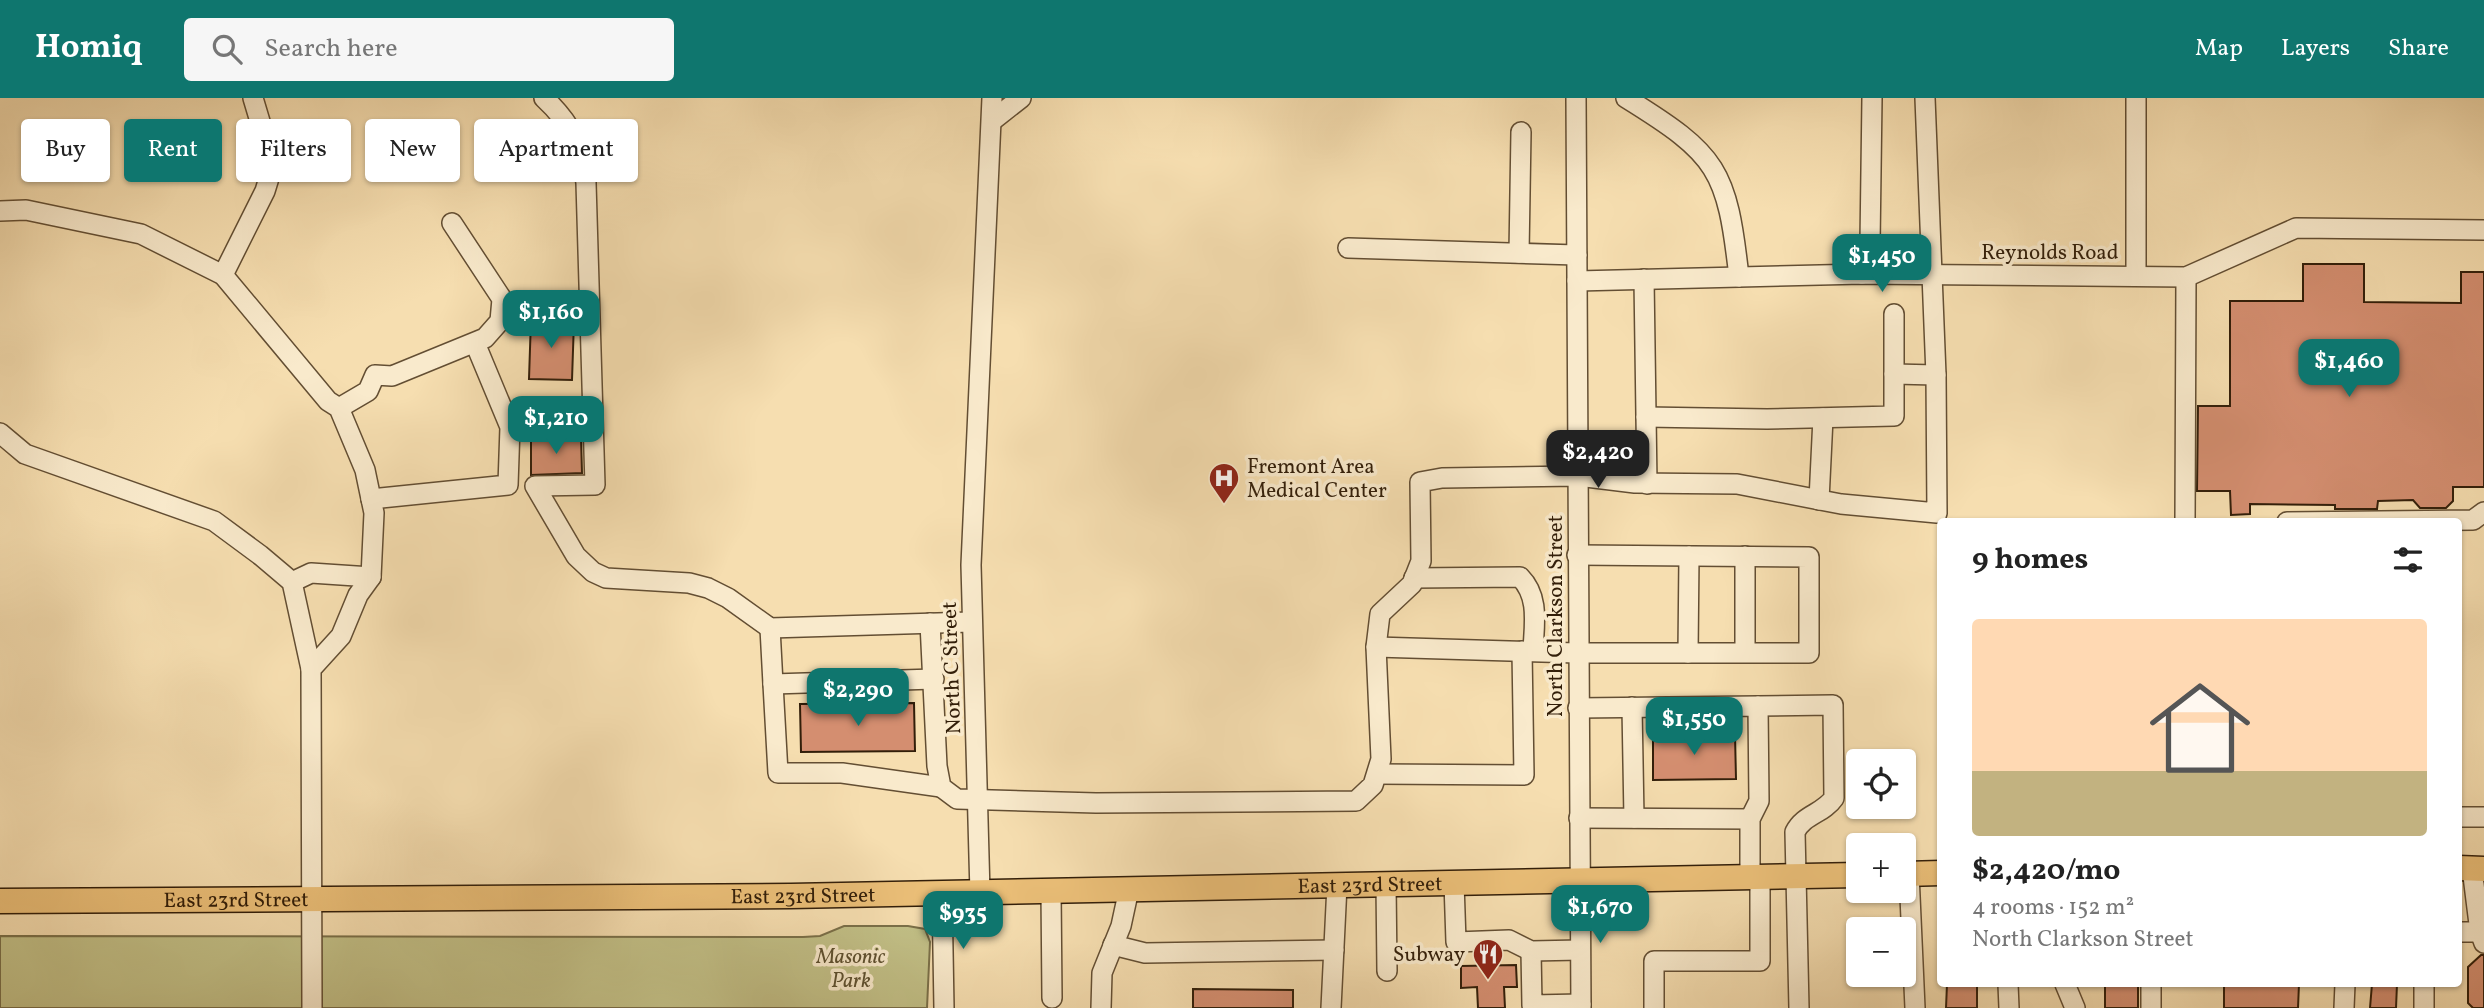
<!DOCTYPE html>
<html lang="en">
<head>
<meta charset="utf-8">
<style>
	:root { --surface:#fff; --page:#f6f6f6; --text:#222; --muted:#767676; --accent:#0f766e }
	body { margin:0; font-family:Vollkorn,serif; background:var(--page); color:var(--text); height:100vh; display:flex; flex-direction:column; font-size:26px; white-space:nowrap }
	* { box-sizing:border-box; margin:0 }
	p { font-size:23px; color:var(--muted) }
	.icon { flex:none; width:38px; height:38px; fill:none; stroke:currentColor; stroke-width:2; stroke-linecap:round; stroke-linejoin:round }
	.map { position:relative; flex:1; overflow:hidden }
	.panel { position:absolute; left:1937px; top:420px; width:525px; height:469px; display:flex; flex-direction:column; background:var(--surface); border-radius:7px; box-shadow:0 2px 5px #0004 }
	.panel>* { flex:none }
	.hud { position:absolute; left:21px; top:21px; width:665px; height:63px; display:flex; gap:14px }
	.fabs { position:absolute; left:1846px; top:651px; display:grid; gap:14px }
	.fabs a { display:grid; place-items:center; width:70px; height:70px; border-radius:7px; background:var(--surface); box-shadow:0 2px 5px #0004; font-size:35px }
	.price { position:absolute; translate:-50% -60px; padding:0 16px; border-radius:14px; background:var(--accent); color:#fff; font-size:23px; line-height:46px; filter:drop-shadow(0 2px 4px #0008) }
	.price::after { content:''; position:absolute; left:50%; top:42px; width:21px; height:16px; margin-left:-10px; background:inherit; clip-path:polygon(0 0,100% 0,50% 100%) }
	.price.current { background:#222; color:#fff }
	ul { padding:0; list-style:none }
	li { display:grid; align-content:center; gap:14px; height:371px; padding:0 35px }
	li span { display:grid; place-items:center; height:217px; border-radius:7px; color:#555 }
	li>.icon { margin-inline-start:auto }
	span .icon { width:126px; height:126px; fill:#fffc; stroke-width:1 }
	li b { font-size:30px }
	h2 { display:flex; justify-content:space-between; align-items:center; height:84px; padding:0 35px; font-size:30px }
	.pill { padding:0 24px; border-radius:7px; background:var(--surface); box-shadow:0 2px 5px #0004; font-size:24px; line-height:63px }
	.pill.current { background:var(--accent); color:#fff }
	header { display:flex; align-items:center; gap:42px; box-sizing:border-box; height:98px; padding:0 35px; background:var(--accent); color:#fff }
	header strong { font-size:33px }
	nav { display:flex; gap:38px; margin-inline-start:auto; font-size:24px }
	.search { width:490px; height:63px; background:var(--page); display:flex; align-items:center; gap:18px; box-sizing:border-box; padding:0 24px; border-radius:7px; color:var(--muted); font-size:26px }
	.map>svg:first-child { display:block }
</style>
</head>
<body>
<header>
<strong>Homiq</strong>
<div class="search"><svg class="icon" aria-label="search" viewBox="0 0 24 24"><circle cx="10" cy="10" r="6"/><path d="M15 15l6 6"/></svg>Search here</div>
<nav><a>Map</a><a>Layers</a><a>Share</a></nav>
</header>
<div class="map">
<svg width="2484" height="910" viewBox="0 0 2484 910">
	<rect width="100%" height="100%" fill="#f6deb0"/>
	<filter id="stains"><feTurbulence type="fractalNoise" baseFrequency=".00286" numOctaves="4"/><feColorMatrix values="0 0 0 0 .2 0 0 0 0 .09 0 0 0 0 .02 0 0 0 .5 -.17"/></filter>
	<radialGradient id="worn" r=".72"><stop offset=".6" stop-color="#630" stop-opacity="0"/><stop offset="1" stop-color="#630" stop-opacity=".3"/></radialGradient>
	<polygon fill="#c2c087" stroke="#7a6f48" stroke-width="2" points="844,828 908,828 925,831 930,844 927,910 0,910 0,838 803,839 820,838"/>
	<g fill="#d48e70" stroke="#321e09" stroke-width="2">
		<polygon points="2303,166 2364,166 2364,204 2461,205 2461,174 2484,174 2484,389 2453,389 2453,403 2446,410 2420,410 2413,402 2378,403 2377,411 2335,411 2335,407 2250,406 2250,416 2231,417 2230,393 2197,393 2198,308 2230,308 2230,203 2303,203"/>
		<polygon points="531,221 574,223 572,282 529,281"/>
		<polygon points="581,339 582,375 531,377 531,340"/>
		<polygon points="914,605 915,653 801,654 800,606"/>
		<polygon points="1735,636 1736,681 1653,682 1653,637"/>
		<polygon points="2481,857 2484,857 2484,910 2473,910 2468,905 2468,869"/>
		<polygon points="1516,867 1517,889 1504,889 1505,910 1478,910 1477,889 1461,890 1461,868"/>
		<polygon points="1947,886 1977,886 1977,910 1946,910"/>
		<rect x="2105" y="886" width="33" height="24"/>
		<polygon points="2224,886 2299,886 2298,910 2224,910"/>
		<polygon points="2372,886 2397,886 2396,910 2370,910"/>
		<polygon points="1193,891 1293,892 1293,910 1193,910"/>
	</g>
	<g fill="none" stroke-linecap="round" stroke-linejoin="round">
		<g stroke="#634e33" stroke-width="22">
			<g id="minor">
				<path d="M 544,0 C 571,25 582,48 586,85 L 595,387 L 535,388 L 576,458 L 593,474 L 606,480 L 689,485 L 708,490 L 728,500 L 770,530 L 971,524"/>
				<polyline points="1576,0 1581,910"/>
				<path d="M 1626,0 C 1718,57 1727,71 1739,179"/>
				<polyline points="993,22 1021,0"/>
				<polyline points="0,113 26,112 141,136 223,177 328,303 339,310 365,372 374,415 371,479 358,497 341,538 311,571 312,910"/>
				<polyline points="1348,150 1577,157"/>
				<polyline points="1519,155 1521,34"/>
				<polyline points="1862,176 1870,145 1872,0"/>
				<polyline points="223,177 265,93 273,67 253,0"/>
				<polyline points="2136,177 2136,0"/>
				<polyline points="1644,181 1647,386"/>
				<polyline points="1577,183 1862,176 2186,179 2296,130 2484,132"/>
				<polyline points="1894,276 1936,277"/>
				<polyline points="339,310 368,293 375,277 392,278 485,240 500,223 502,201 452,125"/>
				<polyline points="1646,319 1767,321 1894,318 1894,216"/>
				<polyline points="0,335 25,356 214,423 260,457 292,484 311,571"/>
				<polyline points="371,401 508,387 510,329 475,245"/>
				<polyline points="1819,402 1823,320"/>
				<polyline points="2185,424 2186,179"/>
				<polyline points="2287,424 2473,422 2484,414"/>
				<polyline points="1745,458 1745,553"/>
				<path d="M 1414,480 L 1520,479 C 1540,499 1534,527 1533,553"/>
				<polyline points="292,484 311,475 371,479"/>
				<polyline points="930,525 937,668 941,689 957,701 1096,705 1356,703 1373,687 1381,661 1376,549 1380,516 1412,486 1421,463 1420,384 1442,380 1578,378 1635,385 1737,386 1841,406 1937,415 1936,277 1925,0"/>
				<polyline points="770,530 773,586 934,581"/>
				<polyline points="1376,549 1577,555 1809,555 1809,459 1577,457"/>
				<polyline points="1688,555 1689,458"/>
				<polyline points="773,586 778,675 842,675 941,689"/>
				<path d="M 1758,608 L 1833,607 L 1834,700 C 1823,716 1804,716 1795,734 L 1799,910"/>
				<polyline points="1632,609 1634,720"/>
				<polyline points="1578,610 1758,608 1759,703 1750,721 1750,779"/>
				<polyline points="1377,676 1524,677 1522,553"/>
				<polyline points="2459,719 2484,719"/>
				<polyline points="1579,720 1750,721"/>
				<polyline points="2472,770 2480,834 2484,845"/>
				<polyline points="1909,776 1915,910"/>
				<polyline points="1454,785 1456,844 1509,842 1531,853 1580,852"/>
				<polyline points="1386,786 1387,873"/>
				<polyline points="1051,793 1052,900"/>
				<polyline points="980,795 971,467 992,0"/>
				<polyline points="942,796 944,910"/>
				<polyline points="2459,834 2480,834"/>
				<polyline points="1113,847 1145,855 1334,852"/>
				<polyline points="1531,853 1532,907 1581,906"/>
				<polyline points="2008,886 2009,910"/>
				<polyline points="2065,886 2075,910"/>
				<polyline points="2151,886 2151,910"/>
				<polyline points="2424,886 2424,910"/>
				<polyline points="1101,910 1102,875 1121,828 1129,791"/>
				<polyline points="1331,910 1337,787"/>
				<polyline points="1654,910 1654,863 1760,863 1760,779"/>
				<polyline points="2344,910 2345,886"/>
			</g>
		</g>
		<g stroke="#321e09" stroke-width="27">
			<g id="major">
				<polyline points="2459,770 2484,771"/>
				<polyline points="1904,776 1941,775"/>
				<path id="s1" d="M 0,803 L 791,798 L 1858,777"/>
			</g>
		</g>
		<use href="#minor" stroke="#f9eacc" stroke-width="19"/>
		<use href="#major" stroke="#ebbf78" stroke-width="24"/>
	</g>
	<defs>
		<g id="hospital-pin" transform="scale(1.575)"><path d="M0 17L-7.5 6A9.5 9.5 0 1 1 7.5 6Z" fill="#8f2418" stroke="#f9eacc"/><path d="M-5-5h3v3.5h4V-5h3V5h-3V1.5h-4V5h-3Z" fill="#fff"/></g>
		<g id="restaurant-pin" transform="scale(1.575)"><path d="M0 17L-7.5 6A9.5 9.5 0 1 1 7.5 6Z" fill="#8f2418" stroke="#f9eacc"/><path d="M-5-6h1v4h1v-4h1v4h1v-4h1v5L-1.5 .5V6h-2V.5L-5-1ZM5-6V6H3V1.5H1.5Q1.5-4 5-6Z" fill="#fff"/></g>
	</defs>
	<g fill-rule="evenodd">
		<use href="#hospital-pin" x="1224" y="380"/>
		<use href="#restaurant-pin" x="1488" y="856"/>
	</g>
	<g text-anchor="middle" stroke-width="7" stroke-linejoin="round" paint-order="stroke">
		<g font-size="21" fill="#321e09" stroke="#f9eacc">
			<text x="2050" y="161">Reynolds Road</text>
			<text transform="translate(1555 518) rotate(-90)" y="7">North Clarkson Street</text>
			<text transform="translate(951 570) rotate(-92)" y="7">North C Street</text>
			<text dy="7" stroke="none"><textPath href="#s1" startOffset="1370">East 23rd Street</textPath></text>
			<text dy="7" stroke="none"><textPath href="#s1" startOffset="803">East 23rd Street</textPath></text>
			<text dy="7" stroke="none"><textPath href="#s1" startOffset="236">East 23rd Street</textPath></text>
		</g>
		<g font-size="21" fill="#321e09" stroke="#f9eacc" text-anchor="start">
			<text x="1247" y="375">Fremont Area<tspan x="1247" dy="24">Medical Center</tspan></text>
			<text x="1465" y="863" text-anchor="end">Subway</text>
		</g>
		<g font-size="21" font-style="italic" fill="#5d4f2f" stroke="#f9eacc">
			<text x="851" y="865">Masonic<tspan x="851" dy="24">Park</tspan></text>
		</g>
	</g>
	<rect width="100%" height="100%" filter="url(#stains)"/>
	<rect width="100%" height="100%" fill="url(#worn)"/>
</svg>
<div class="fabs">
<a><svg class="icon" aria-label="locate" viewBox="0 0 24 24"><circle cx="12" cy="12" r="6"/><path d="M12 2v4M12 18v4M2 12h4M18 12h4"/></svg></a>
<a>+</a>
<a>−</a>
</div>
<b class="price" style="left:1882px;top:196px">$1,450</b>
<b class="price" style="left:551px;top:252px">$1,160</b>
<b class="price" style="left:2349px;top:301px">$1,460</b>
<b class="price" style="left:556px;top:358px">$1,210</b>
<b class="price current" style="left:1598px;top:392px">$2,420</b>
<b class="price" style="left:858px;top:630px">$2,290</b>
<b class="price" style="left:1694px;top:659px">$1,550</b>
<b class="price" style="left:1600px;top:847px">$1,670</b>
<b class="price" style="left:963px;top:853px">$935</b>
<div class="hud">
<a class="pill">Buy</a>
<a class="pill current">Rent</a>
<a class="pill">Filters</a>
<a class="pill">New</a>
<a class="pill">Apartment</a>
</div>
<section class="panel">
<h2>9 homes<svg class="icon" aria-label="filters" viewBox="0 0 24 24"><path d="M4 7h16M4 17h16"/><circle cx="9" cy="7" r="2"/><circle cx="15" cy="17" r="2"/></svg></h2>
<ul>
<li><span style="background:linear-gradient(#ffd9b3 70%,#c2b280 0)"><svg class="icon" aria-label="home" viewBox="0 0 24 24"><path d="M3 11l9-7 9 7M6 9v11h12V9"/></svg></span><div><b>$2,420/mo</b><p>4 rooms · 152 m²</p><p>North Clarkson Street</p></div></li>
</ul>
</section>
</div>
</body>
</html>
